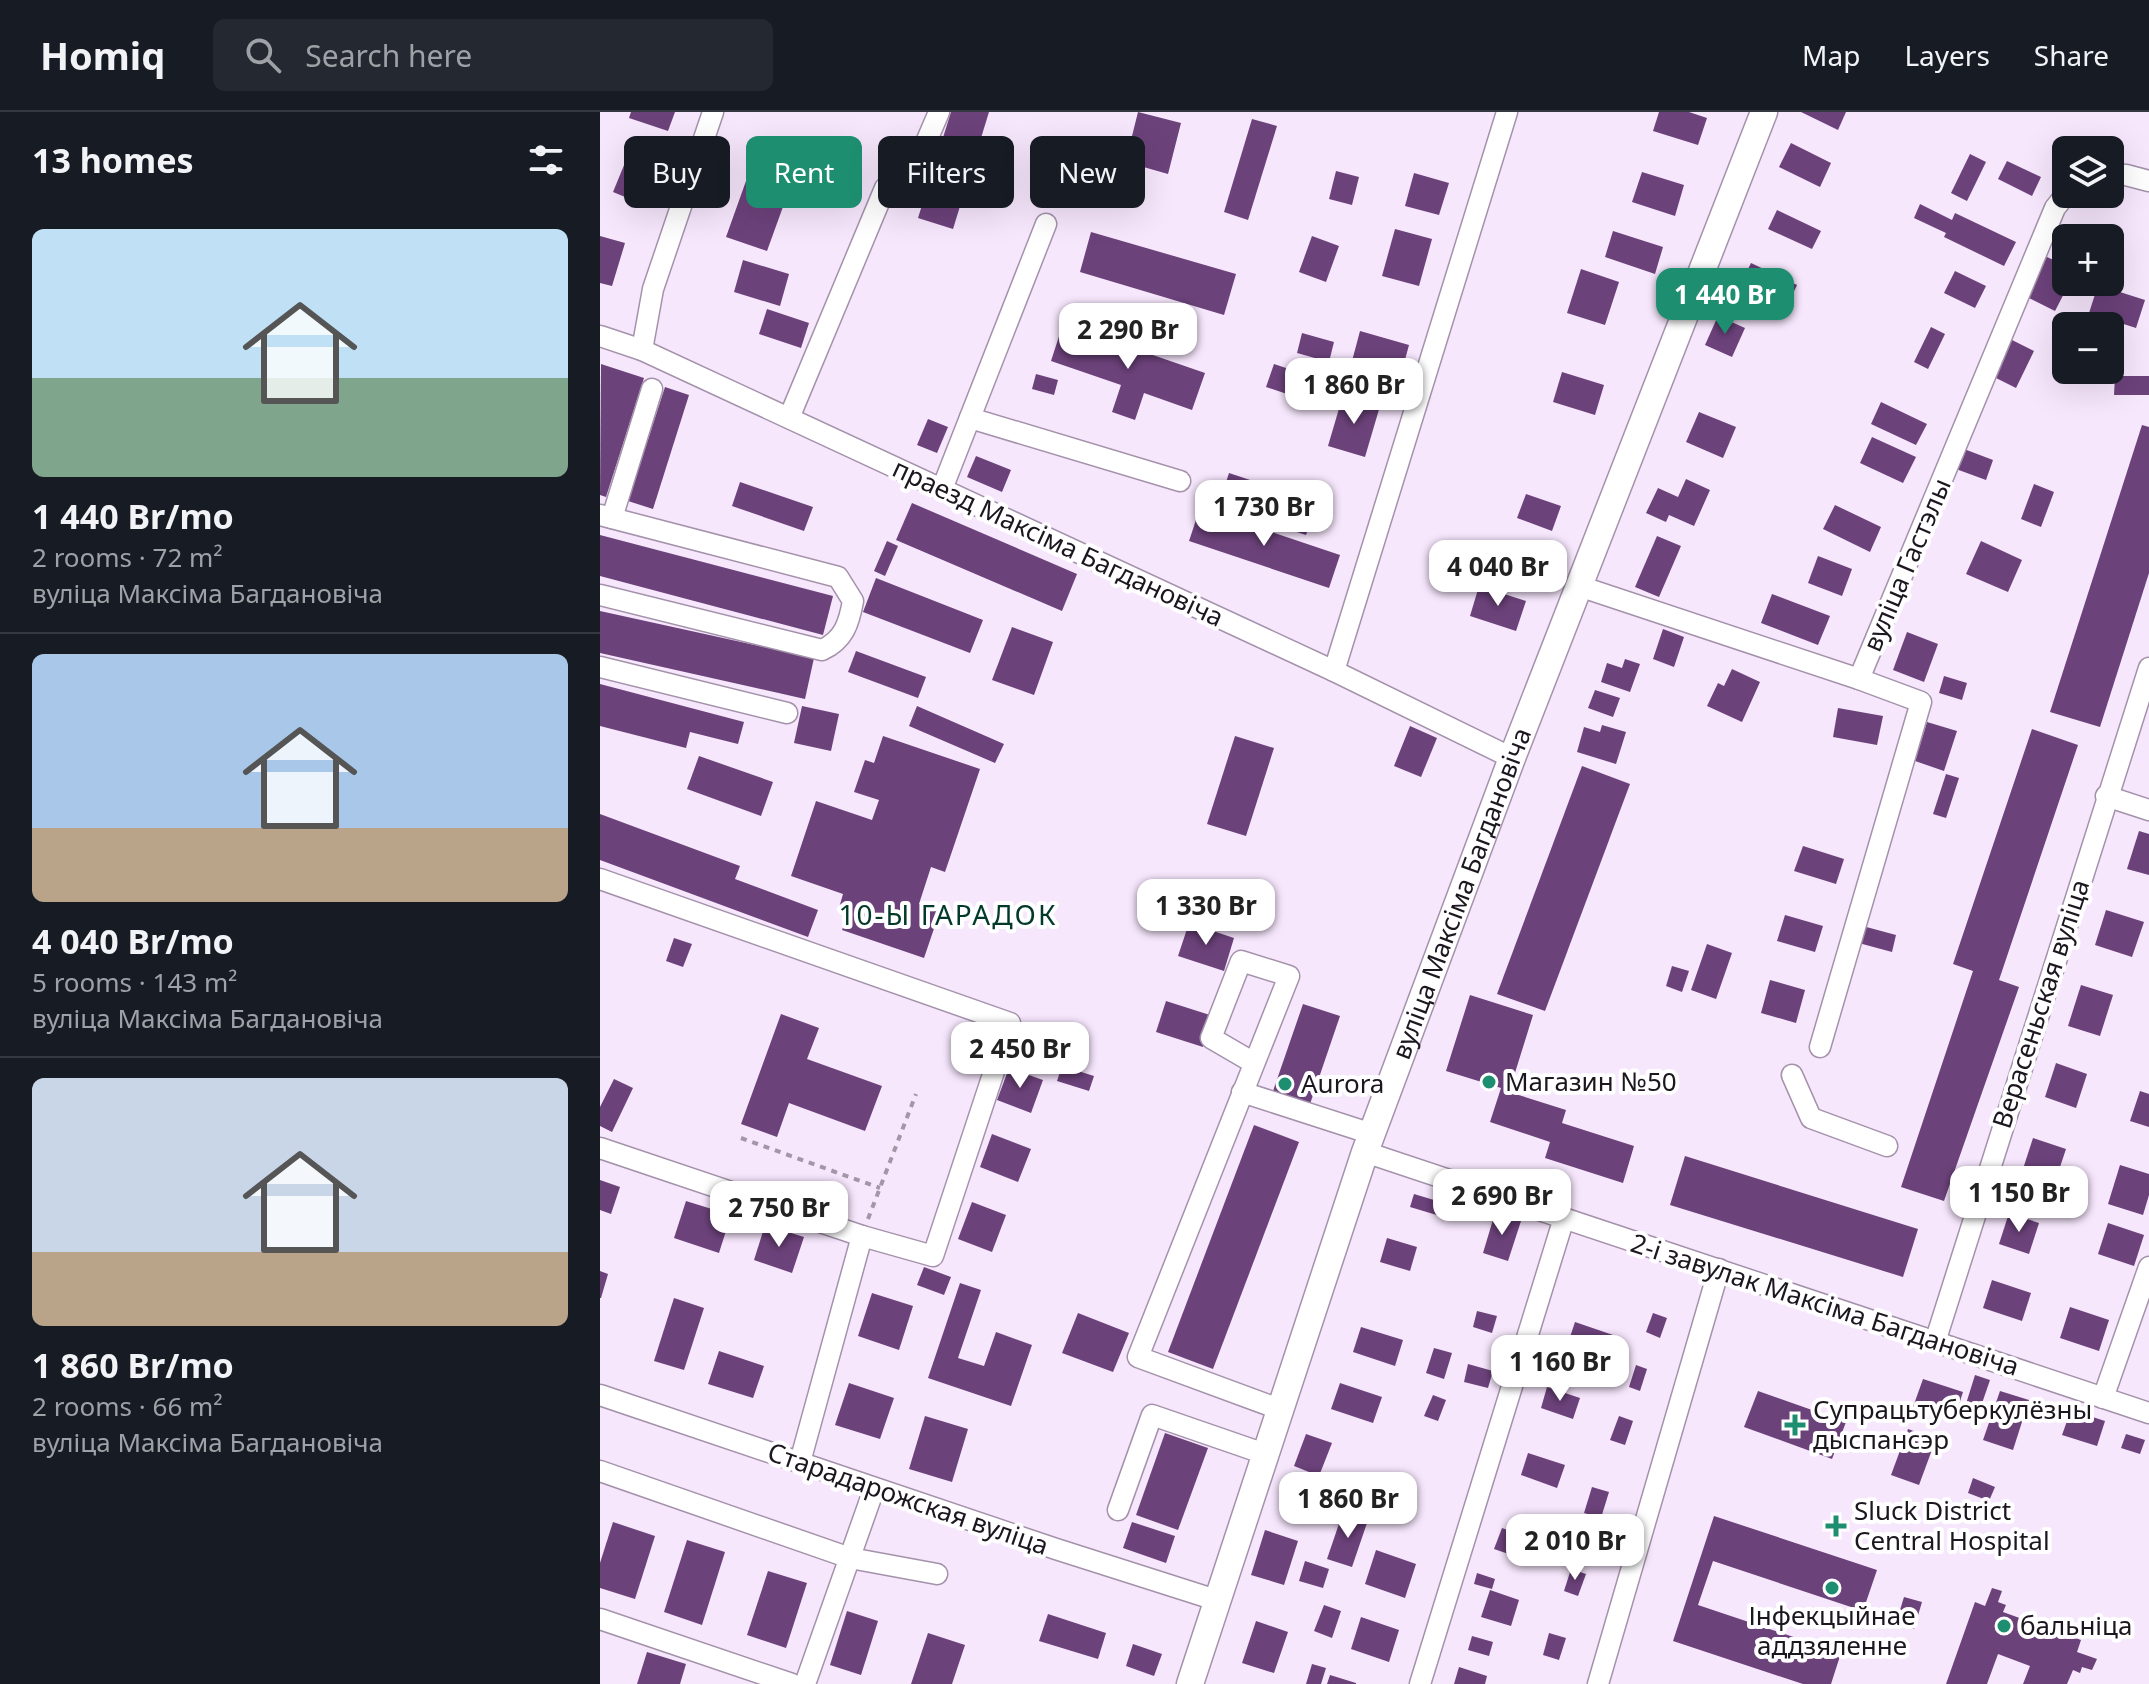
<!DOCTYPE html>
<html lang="en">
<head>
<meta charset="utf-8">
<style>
	:root { --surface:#171b24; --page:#242831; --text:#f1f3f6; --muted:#9ea1a6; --line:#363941; --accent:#1d8f70 }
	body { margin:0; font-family:"Noto Sans",sans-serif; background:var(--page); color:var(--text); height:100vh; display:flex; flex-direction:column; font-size:30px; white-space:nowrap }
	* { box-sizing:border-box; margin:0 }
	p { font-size:26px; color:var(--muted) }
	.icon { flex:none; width:44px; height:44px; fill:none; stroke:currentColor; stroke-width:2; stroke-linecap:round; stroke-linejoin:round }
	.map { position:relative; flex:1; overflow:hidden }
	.details { display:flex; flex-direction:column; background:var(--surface); width:600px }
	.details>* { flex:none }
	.hud { position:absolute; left:24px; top:24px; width:760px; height:72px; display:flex; gap:16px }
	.buttons { position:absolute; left:1452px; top:24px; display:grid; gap:16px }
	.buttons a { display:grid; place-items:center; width:72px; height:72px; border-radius:12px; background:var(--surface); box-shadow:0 8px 32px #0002; font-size:40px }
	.price { position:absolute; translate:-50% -68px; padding:0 18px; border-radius:16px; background:#fff; color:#222; font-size:26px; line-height:52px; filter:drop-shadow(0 2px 4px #0008) }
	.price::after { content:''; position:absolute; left:50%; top:48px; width:24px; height:18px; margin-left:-12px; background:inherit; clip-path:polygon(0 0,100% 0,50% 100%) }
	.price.active { background:var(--accent); color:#fff }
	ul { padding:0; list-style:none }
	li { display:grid; align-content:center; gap:16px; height:424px; padding:0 32px }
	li+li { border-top:2px solid var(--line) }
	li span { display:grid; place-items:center; height:248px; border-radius:12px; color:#555 }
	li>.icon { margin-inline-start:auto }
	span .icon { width:144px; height:144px; fill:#fffc; stroke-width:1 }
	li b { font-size:34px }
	h2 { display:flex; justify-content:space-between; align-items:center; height:96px; padding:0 32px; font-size:34px }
	.tag { padding:0 28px; border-radius:12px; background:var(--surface); box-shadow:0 8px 32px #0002; font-size:28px; line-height:72px }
	.tag.active { background:var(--accent); color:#fff }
	header { display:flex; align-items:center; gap:48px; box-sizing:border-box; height:112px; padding:0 40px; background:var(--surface); border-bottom:2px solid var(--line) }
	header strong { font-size:38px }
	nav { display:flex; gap:44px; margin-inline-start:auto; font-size:28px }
	.search { width:560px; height:72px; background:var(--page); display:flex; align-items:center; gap:20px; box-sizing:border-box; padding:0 28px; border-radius:12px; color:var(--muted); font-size:30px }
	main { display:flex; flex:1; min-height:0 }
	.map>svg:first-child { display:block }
</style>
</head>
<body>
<header>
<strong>Homiq</strong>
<div class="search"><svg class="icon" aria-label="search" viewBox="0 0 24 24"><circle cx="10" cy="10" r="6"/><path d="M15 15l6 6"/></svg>Search here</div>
<nav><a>Map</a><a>Layers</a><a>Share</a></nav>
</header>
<main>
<section class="details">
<h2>13 homes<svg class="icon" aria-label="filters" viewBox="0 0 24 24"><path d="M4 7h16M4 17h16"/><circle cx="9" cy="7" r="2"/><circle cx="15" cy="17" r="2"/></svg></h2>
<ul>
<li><span style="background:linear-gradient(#bfe0f5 60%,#7fa58c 0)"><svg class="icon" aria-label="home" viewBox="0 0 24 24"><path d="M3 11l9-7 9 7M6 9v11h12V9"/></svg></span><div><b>1 440 Br/mo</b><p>2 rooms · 72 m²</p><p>вуліца Максіма Багдановіча</p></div></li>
<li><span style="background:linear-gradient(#a9c7e8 70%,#b9a48a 0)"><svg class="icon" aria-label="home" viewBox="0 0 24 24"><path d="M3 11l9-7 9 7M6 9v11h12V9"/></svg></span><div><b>4 040 Br/mo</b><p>5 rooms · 143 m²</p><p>вуліца Максіма Багдановіча</p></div></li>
<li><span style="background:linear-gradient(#c9d6e8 70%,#b9a48a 0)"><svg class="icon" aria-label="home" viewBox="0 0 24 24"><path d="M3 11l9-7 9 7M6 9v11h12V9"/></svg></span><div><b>1 860 Br/mo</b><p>2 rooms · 66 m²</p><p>вуліца Максіма Багдановіча</p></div></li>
</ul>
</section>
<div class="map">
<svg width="1549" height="1572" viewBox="0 0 1549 1572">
	<rect width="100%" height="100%" fill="#f7e7fd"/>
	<g fill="#6c427b">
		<polygon points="31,0 75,0 68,19 29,6"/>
		<polygon points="351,0 389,0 353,117 318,106"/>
		<polygon points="538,0 581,11 568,62 540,54 545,36 530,32"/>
		<polygon points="1059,0 1089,0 1107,6 1098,33 1053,19"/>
		<polygon points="1201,0 1246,0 1238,18"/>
		<polygon points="652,7 677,14 648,108 624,100"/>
		<polygon points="1191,31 1231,51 1220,75 1179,55"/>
		<polygon points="29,41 64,55 47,94 13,80"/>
		<polygon points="156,41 197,56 167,139 126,125"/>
		<polygon points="1370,42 1386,50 1367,89 1351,81"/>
		<polygon points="1407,49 1441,65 1432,84 1398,67"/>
		<polygon points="736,59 759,65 752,93 729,87"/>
		<polygon points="1042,60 1084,73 1075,104 1032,90"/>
		<polygon points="814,61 849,71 839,103 805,94"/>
		<polygon points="1320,92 1352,108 1355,101 1416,130 1404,154 1344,125 1346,121 1314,106"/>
		<polygon points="1177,98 1221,119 1212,137 1168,117"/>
		<polygon points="795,117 832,127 819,174 782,164"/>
		<polygon points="1013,119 1063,135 1055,162 1005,145"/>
		<polygon points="491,120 636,162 624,203 480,160"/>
		<polygon points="0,124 25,131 12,174 0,171"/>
		<polygon points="712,124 739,134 726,170 699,160"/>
		<polygon points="1445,144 1466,154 1466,170 1470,170 1455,199 1425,184"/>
		<polygon points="143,148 189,162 180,194 134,180"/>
		<polygon points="1151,151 1197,173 1183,202 1137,180"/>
		<polygon points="981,157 1019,170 1005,213 967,201"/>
		<polygon points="1355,159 1386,174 1375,196 1344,181"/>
		<polygon points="1498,173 1545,188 1536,216 1489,201"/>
		<polygon points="167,197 209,211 201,236 159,222"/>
		<polygon points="1118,204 1145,216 1132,245 1105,233"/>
		<polygon points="463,212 605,261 592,298 544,281 535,308 512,300 521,273 451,249"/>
		<polygon points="1331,215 1345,222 1328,257 1314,250"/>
		<polygon points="760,219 809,233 797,277 748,264"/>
		<polygon points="702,221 734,230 729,250 697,241"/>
		<polygon points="1410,227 1434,239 1416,276 1392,264"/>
		<polygon points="1,252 44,266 6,385 0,383"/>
		<polygon points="674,252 695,259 687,282 666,275"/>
		<polygon points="962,260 1004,273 995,303 953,290"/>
		<polygon points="436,262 458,268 454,283 432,277"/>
		<polygon points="1515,264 1549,264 1549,283 1514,283"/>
		<polygon points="65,275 89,283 53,397 28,389"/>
		<polygon points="743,283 780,294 765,345 728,334"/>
		<polygon points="1281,290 1327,312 1316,333 1271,312"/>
		<polygon points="1099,300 1136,315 1123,346 1086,330"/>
		<polygon points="328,307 348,315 337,341 317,333"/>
		<polygon points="1542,313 1549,315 1549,461 1500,615 1450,600"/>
		<polygon points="1272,325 1316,345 1303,371 1260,351"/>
		<polygon points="1364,337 1393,348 1386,368 1356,357"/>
		<polygon points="376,344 411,358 402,380 367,365"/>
		<polygon points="629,361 717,390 706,423 618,395"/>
		<polygon points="1086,367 1110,378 1094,414 1069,403 1066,410 1046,401 1058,376 1078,385"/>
		<polygon points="140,370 213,395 204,419 132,394"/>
		<polygon points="1434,372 1454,380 1441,415 1421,407"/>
		<polygon points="926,382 961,394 952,419 917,406"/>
		<polygon points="312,391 477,462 462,499 296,428"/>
		<polygon points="1235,393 1281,415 1270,440 1223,417"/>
		<polygon points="600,396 740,443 729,476 589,429"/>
		<polygon points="0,423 233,484 223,523 0,464"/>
		<polygon points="1057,424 1081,434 1059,485 1035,475"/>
		<polygon points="287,429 298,434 285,464 274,459"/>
		<polygon points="1381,429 1422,448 1408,480 1366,462"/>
		<polygon points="1218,444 1252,457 1242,484 1208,471"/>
		<polygon points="276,466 383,508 370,541 263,500"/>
		<polygon points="879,474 926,489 916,519 870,504"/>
		<polygon points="1172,482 1230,504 1218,533 1161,511"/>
		<polygon points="0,499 214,546 205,587 0,541"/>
		<polygon points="412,515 453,530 434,583 392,568"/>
		<polygon points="1063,517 1084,525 1074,555 1053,547"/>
		<polygon points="1307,520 1338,532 1324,570 1293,558"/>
		<polygon points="256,539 326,565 318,586 248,560"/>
		<polygon points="1025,547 1040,552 1030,580 1001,570 1007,551 1022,556"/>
		<polygon points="1132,557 1160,570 1142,610 1107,594 1118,571 1124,574"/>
		<polygon points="1344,564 1367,571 1362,588 1339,581"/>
		<polygon points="0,572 144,610 138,632 90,620 86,636 0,614"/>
		<polygon points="995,578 1020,586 1013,605 988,596"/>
		<polygon points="202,594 239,602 231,639 194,631"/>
		<polygon points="317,594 404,632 395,651 309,614"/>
		<polygon points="1238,596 1283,604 1277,633 1233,625"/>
		<polygon points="1327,610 1357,619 1344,659 1315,649"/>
		<polygon points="1002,613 1026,620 1016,652 977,640 984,615 1000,620"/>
		<polygon points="810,614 837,626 821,665 794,654"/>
		<polygon points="1432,617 1478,633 1399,868 1419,875 1344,1089 1301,1075 1373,859 1353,852"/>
		<polygon points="283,624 380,657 345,760 331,755 319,792 340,799 324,846 242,818 249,799 239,796 243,782 191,764 216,689 272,708 279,688 254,680 265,648 274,651"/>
		<polygon points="635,624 674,636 646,724 607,712"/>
		<polygon points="99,644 173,670 161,704 87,677"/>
		<polygon points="982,654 1030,672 945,899 897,882"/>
		<polygon points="1346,662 1359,666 1346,706 1333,702"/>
		<polygon points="0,702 140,754 135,767 218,798 208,825 0,748"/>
		<polygon points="1539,719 1549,722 1549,763 1527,757"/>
		<polygon points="1203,734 1244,747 1236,772 1194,759"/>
		<polygon points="1506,798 1544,810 1532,845 1495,833"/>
		<polygon points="1185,803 1223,814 1215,840 1177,829"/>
		<polygon points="589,811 634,826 624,859 578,844"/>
		<polygon points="1259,813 1296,823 1292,840 1255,830"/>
		<polygon points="74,826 92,832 83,855 66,849"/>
		<polygon points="1107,832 1132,841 1116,887 1091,878"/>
		<polygon points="1072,854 1089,859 1082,880 1066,874"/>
		<polygon points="1170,868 1205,878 1196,911 1161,901"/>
		<polygon points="1481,873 1513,883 1500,924 1468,914"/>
		<polygon points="870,883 933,903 909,980 966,998 962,1011 1034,1034 1023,1071 945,1046 950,1030 890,1010 901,976 846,959"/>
		<polygon points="566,889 613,904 603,935 556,920"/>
		<polygon points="703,892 740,904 710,992 673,979"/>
		<polygon points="181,902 219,916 207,947 282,974 265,1019 189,991 177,1025 141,1012"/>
		<polygon points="1456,951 1487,962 1476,996 1445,985"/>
		<polygon points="462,954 494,964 489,979 457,969"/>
		<polygon points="409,956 443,968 431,1001 397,988"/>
		<polygon points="14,967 33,976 12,1020 0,1014 0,995"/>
		<polygon points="1540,979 1549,982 1549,1015 1530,1009"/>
		<polygon points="654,1013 699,1030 613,1257 568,1240"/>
		<polygon points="392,1022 431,1037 418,1070 380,1055"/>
		<polygon points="1433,1026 1466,1037 1455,1070 1422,1060"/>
		<polygon points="1085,1044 1318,1117 1303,1165 1070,1093"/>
		<polygon points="1520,1053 1549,1062 1549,1083 1543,1103 1508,1092"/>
		<polygon points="0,1068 20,1075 11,1102 0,1098"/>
		<polygon points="814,1082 844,1091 840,1104 810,1095"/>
		<polygon points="86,1089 131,1103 119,1141 74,1126"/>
		<polygon points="372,1090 406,1103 392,1140 358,1127"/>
		<polygon points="895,1101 921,1109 908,1149 883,1141"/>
		<polygon points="1409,1101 1439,1111 1429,1142 1399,1132"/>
		<polygon points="1508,1111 1544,1123 1534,1154 1498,1142"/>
		<polygon points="165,1113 204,1125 192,1161 154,1148"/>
		<polygon points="787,1126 817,1135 810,1159 780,1150"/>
		<polygon points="324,1155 351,1165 344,1183 317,1173"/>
		<polygon points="0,1159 8,1162 1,1186 0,1186"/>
		<polygon points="1392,1168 1431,1181 1422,1209 1383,1196"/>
		<polygon points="360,1171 381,1178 358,1246 384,1254 396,1220 432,1233 411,1294 328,1266"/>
		<polygon points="272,1181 313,1194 299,1238 258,1224"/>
		<polygon points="74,1186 104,1196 84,1258 54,1249"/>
		<polygon points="1470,1195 1509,1208 1499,1239 1460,1226"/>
		<polygon points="877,1199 897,1204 892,1221 873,1215"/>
		<polygon points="478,1201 529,1221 513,1260 462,1241"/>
		<polygon points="1053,1201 1067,1206 1060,1226 1046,1220"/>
		<polygon points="975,1210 1016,1224 1008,1251 988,1244 983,1258 950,1247 954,1233 966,1237"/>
		<polygon points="761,1215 803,1228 795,1254 753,1240"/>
		<polygon points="834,1236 852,1241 844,1267 826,1261"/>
		<polygon points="119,1239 164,1254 153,1286 108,1272"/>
		<polygon points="868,1252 893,1259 888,1276 864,1270"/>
		<polygon points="1036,1253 1047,1257 1040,1279 1029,1275"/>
		<polygon points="1375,1263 1390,1268 1379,1300 1365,1295"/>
		<polygon points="1323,1267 1363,1280 1354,1308 1313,1295"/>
		<polygon points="249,1271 294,1286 280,1327 235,1313"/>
		<polygon points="740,1271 782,1285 773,1311 731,1297"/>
		<polygon points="947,1275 980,1286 973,1307 941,1296"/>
		<polygon points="1158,1279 1246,1310 1232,1347 1144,1315"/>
		<polygon points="1400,1279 1429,1288 1413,1338 1383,1328"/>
		<polygon points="833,1283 846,1288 838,1309 824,1304"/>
		<polygon points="1471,1298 1505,1309 1497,1334 1462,1323"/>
		<polygon points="325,1304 368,1317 352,1370 309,1357"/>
		<polygon points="1019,1304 1033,1309 1025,1333 1010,1328"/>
		<polygon points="1308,1317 1336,1327 1319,1373 1291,1363"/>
		<polygon points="565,1321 608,1336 578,1418 536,1403"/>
		<polygon points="706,1322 732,1331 719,1364 694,1354"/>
		<polygon points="1526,1322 1545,1328 1540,1342 1521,1336"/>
		<polygon points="928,1341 965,1353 957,1376 921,1363"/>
		<polygon points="1373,1366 1395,1375 1389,1389 1368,1381"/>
		<polygon points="992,1375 1009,1380 1001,1406 984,1401"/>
		<polygon points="743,1400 768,1408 752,1455 727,1447"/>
		<polygon points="1114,1404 1277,1458 1263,1499 1113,1449 1098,1493 1241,1541 1231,1572 1203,1572 1073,1529"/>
		<polygon points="13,1410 55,1424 35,1487 0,1476 0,1451"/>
		<polygon points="532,1410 575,1424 566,1451 523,1436"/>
		<polygon points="902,1416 930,1426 923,1447 894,1437"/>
		<polygon points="665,1418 698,1429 684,1473 651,1463"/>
		<polygon points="87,1428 125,1440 102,1513 64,1500"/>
		<polygon points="776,1438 816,1452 805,1486 765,1472"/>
		<polygon points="705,1449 729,1457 723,1476 699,1469"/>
		<polygon points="971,1457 986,1462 978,1484 964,1479"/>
		<polygon points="168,1459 207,1471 186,1536 147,1523"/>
		<polygon points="877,1461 895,1467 892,1477 874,1472"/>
		<polygon points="1392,1476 1402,1479 1398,1490 1406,1493 1403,1500 1481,1528 1477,1540 1497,1547 1492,1558 1482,1555 1480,1561 1473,1558 1467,1572 1423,1572 1430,1554 1398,1542 1387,1572 1346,1572 1375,1490 1385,1494"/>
		<polygon points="890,1478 919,1488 911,1514 881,1505"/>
		<polygon points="1304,1485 1322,1490 1314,1517 1296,1511"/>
		<polygon points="724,1493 741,1499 732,1526 714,1519"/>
		<polygon points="247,1499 278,1509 261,1563 230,1553"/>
		<polygon points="448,1502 506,1521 498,1547 439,1529"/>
		<polygon points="761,1505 799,1518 789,1550 751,1537"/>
		<polygon points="656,1509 688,1520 674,1561 642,1551"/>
		<polygon points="328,1521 365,1533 352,1572 311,1572"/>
		<polygon points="949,1521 966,1526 959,1548 943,1543"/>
		<polygon points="872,1524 893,1530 889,1544 868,1538"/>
		<polygon points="533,1532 562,1542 554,1564 526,1554"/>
		<polygon points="47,1540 86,1552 80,1572 37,1572"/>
		<polygon points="712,1552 726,1556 721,1572 706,1572"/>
		<polygon points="859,1555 887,1564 885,1572 854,1572"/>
		<polygon points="730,1563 756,1571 756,1572 727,1572"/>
	</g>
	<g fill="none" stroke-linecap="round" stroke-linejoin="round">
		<g stroke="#a492ab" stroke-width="23">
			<g id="minor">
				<polyline points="1510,62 1526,63 1549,69"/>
				<polyline points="0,224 42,238 734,559 912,646"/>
				<polyline points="42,238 53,177 113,0"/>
				<polyline points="189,306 285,76 321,42 339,0"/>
				<polyline points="370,306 580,369"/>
				<polyline points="342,377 446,112"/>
				<path d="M 0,403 L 238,465 L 253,489 C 249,511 244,528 222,538 L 0,483"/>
				<polyline points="12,406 52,277"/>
				<polyline points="979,474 1259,567 1321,590 1220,935"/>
				<polyline points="0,555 187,601"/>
				<polyline points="734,559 907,0"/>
				<polyline points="1259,567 1455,96 1466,82"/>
				<polyline points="1506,684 1549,698"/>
				<polyline points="0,767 410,911 333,1144 262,1124 200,1350"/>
				<polyline points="654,951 611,926 641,849 689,864 538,1245 679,1297"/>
				<polyline points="1192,963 1211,1006 1287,1034"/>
				<polyline points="642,980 772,1022"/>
				<polyline points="0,1036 262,1124"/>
				<polyline points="765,1040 1549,1301"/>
				<polyline points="1335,1230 1549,556"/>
				<polyline points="0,1283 456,1437 616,1488"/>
				<polyline points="1503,1286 1549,1155"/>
				<polyline points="0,1359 250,1446 337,1462"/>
				<polyline points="518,1398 552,1303 665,1342"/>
				<polyline points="0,1507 192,1572"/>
				<polyline points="205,1572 274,1377"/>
				<polyline points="820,1572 964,1106"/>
				<polyline points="998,1572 1119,1157"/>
			</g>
		</g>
		<g stroke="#a492ab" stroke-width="29">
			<g id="major">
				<path id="s1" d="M 590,1572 L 765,1040 L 912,646 L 1164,0"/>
			</g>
		</g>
		<g stroke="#a396a7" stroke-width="4" stroke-dasharray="6 6" stroke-linecap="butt">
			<polyline points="141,1026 280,1076"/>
			<polyline points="268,1107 316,982"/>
		</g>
		<use href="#minor" stroke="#fff" stroke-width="20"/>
		<use href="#major" stroke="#fff" stroke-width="26"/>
	</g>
	<g fill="#1d8f70" stroke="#fff" stroke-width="3">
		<circle cx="889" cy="970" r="8"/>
		<circle cx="685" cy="972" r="8"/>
		<path d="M1191 1301h8v8h8v8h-8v8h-8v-8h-8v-8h8z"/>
		<path d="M1232 1402h8v8h8v8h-8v8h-8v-8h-8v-8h8z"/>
		<circle cx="1232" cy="1476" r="8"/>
		<circle cx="1404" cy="1514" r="8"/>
	</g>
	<g text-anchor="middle" stroke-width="8" stroke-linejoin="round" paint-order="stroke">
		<g font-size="26" fill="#1c161f" stroke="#fff">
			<text transform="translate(458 431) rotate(25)" y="9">праезд Максіма Багдановіча</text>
			<text transform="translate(1307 453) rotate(-67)" y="9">вуліца Гастэлы</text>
			<text dy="9" stroke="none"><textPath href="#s1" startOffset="836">вуліца Максіма Багдановіча</textPath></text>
			<text transform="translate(1441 892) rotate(-72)" y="9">Верасеньская вуліца</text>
			<text transform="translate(1225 1193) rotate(18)" y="9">2-і завулак Максіма Багдановіча</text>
			<text transform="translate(308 1387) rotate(19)" y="9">Старадарожская вуліца</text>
		</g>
		<g font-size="26" fill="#1c161f" stroke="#fff" text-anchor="start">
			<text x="905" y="979">Магазин №50</text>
			<text x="701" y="981">Aurora</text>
			<text x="1213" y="1307">Супрацьтуберкулёзны<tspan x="1213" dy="30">дыспансэр</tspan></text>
			<text x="1254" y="1408">Sluck District<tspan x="1254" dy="30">Central Hospital</tspan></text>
			<text x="1232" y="1513" text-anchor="middle">Інфекцыйнае<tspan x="1232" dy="30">аддзяленне</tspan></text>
			<text x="1420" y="1523">бальніца</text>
		</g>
		<g font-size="28" letter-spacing="2" fill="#02392b" stroke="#fff">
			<text x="348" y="813">10-Ы ГАРАДОК</text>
		</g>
	</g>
</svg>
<div class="buttons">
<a><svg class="icon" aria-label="layers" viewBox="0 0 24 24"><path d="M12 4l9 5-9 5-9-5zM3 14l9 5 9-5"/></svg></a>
<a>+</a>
<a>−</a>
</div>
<b class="price active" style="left:1125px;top:224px">1 440 Br</b>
<b class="price" style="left:528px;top:259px">2 290 Br</b>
<b class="price" style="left:754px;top:314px">1 860 Br</b>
<b class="price" style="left:664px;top:436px">1 730 Br</b>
<b class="price" style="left:898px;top:496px">4 040 Br</b>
<b class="price" style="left:606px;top:835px">1 330 Br</b>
<b class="price" style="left:420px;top:978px">2 450 Br</b>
<b class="price" style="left:1419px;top:1122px">1 150 Br</b>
<b class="price" style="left:902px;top:1125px">2 690 Br</b>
<b class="price" style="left:179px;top:1137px">2 750 Br</b>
<b class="price" style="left:960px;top:1291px">1 160 Br</b>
<b class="price" style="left:748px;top:1428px">1 860 Br</b>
<b class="price" style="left:975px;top:1470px">2 010 Br</b>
<div class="hud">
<a class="tag">Buy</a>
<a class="tag active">Rent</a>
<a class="tag">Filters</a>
<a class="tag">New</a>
</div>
</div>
</main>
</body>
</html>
